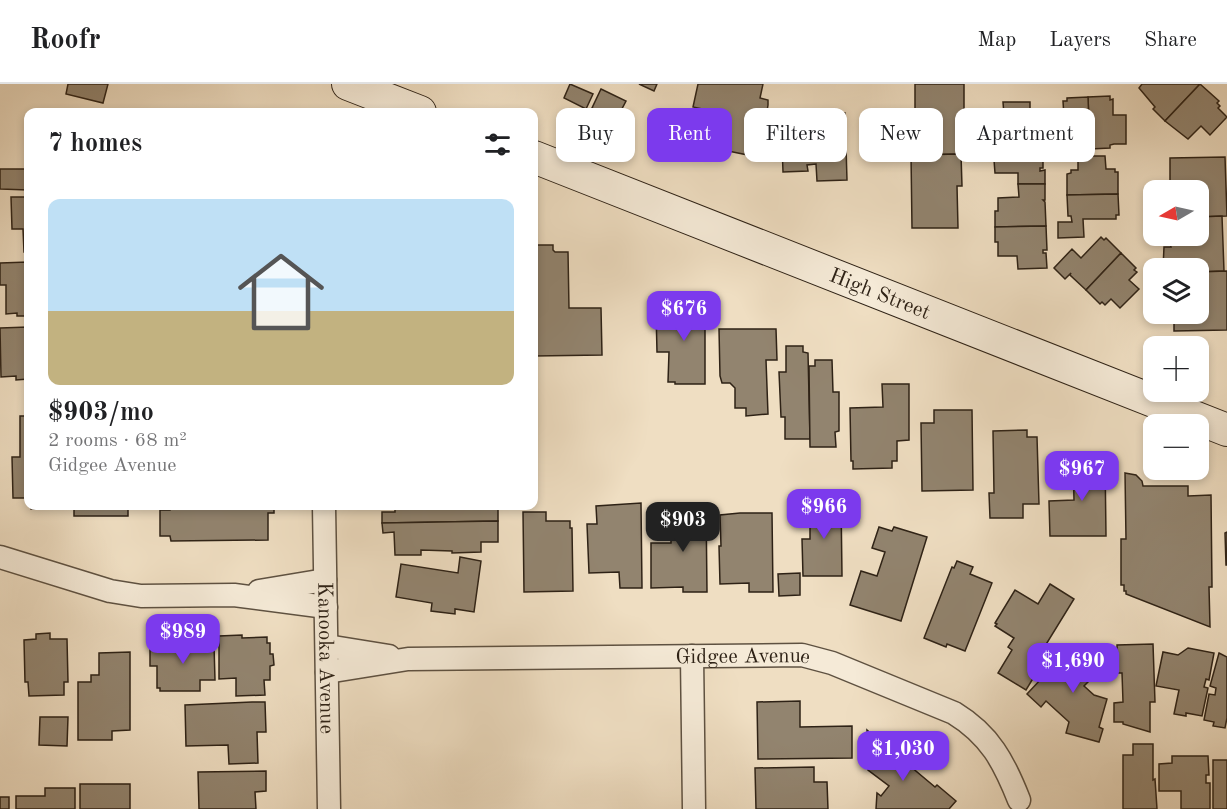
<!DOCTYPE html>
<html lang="en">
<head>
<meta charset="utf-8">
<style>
	:root { --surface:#fff; --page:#f2f2f2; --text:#202124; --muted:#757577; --line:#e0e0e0; --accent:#7c3aed }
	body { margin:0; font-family:"Old Standard TT",serif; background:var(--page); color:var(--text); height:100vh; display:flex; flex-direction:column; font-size:22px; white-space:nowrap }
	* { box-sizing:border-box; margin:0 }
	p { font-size:20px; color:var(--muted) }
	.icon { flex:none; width:33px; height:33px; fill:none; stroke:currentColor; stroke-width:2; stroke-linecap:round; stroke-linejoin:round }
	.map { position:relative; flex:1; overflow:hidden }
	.details { position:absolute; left:24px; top:24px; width:514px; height:402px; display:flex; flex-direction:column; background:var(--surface); border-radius:12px; box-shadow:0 3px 9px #0003 }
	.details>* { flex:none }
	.top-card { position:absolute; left:556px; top:24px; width:570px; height:54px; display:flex; gap:12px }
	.needle { width:39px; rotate:261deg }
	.controls { position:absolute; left:1143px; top:96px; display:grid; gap:12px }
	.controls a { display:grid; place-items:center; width:66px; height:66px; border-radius:12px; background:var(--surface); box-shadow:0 3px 9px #0003; font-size:30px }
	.price { position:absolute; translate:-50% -51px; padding:0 14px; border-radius:12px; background:var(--accent); color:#fff; font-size:20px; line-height:39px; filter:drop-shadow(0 2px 3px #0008) }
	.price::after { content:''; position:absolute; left:50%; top:36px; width:18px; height:14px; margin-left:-9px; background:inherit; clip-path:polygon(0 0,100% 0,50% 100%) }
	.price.on { background:#222; color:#fff }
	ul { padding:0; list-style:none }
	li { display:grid; align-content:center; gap:12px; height:318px; padding:0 24px }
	li span { display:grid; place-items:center; height:186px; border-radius:12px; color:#555 }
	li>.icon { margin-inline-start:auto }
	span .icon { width:108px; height:108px; fill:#fffc; stroke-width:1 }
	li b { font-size:26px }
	h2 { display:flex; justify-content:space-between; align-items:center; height:72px; padding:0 24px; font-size:26px }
	.tag { padding:0 21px; border-radius:12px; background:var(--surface); box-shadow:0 3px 9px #0003; font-size:21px; line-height:54px }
	.tag.on { background:var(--accent); color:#fff }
	header { display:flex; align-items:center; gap:36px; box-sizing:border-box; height:84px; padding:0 30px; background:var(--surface); border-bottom:2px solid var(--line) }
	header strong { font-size:28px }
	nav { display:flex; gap:33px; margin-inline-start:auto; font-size:21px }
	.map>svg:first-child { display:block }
</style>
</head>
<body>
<header>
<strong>Roofr</strong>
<nav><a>Map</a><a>Layers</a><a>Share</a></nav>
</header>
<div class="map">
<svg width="1227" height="725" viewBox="0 0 1227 725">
	<rect width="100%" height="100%" fill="#efdec2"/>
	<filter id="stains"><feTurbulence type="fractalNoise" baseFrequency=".00333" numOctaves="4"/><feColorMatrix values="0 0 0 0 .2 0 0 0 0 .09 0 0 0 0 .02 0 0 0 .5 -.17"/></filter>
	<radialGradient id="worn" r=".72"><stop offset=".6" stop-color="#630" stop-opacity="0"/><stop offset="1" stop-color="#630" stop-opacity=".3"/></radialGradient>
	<g fill="#92846f" stroke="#2e2216" stroke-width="1.5">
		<polygon points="68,0 108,0 103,19 66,10"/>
		<polygon points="570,0 593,10 586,25 564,14"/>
		<polygon points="639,0 657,0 654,7"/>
		<polygon points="698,0 763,0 760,14 768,16 768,21 767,27 758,25 748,71 718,65 726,30 693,23"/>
		<polygon points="915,0 964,0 964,28 961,28 962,70 916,71 916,53 902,54 901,36 915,36"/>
		<polygon points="1142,0 1200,0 1165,37 1153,25 1155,23 1139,4"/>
		<polygon points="1200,0 1219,17 1217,19 1220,22 1218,24 1227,33 1210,51 1201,42 1188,55 1165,37"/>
		<polygon points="601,5 626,17 616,36 592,24"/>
		<polygon points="1110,12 1110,16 1113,15 1113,31 1126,31 1126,60 1114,60 1110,61 1110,64 1090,65 1088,13"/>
		<polygon points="1088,13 1090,65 1068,66 1068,62 1064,62 1064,60 1052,60 1051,33 1064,33 1063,17 1067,17 1067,14"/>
		<polygon points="1003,18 1030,18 1030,30 1039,30 1040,34 1042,34 1043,60 991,61 990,45 994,44 994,31 1004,31"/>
		<polygon points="827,25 835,25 836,29 845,29 847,96 817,97 816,80 807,81 808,87 783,88 782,60 788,60 787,33 806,33 806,28 827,28"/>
		<polygon points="1043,60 1043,84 1040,84 1040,87 1045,86 1045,100 1018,100 1018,89 995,89 994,76 991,76 991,61"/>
		<polygon points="961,70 962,102 957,102 958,144 912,144 911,71"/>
		<polygon points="1078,72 1105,72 1106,85 1115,85 1115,88 1118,88 1118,110 1067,111 1067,90 1071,89 1071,86 1078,86"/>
		<polygon points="1225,73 1227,132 1198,133 1198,106 1170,106 1170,74"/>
		<polygon points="0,85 28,85 28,106 0,105"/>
		<polygon points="1018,100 1045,100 1045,116 1043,116 1045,118 1046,142 995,143 995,127 998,127 998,114 1019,113"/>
		<polygon points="1118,110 1119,131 1116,131 1116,135 1083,135 1084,153 1058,154 1058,138 1072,138 1071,132 1068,132 1067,111"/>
		<polygon points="11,113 28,113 28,168 24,168 23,145 12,145"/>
		<polygon points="1222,132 1224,187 1198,188 1198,184 1163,184 1164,163 1171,163 1168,152 1198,152 1198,133"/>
		<polygon points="1046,142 1047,166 1043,166 1043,169 1046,169 1047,184 1018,185 1017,172 998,172 998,158 995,158 995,143"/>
		<polygon points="1101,153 1104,156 1106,154 1121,169 1086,206 1070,191 1071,189 1065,195 1054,184 1072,165 1081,174"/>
		<polygon points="537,161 553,161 553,166 555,168 568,168 569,224 601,224 602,271 534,272 534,166 537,166"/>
		<polygon points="1121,169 1136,184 1134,186 1137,188 1129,196 1139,205 1120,224 1111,215 1105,221 1102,218 1100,220 1086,206"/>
		<polygon points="28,178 28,232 17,232 17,229 6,230 6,201 0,201 0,179"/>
		<polygon points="1227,187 1227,246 1174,247 1174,230 1198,230 1198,188"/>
		<polygon points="705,215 705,300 675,300 675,298 668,298 669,268 657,268 656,227 683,227 683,216"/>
		<polygon points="28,243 28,295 16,296 16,292 1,293 0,244"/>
		<polygon points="719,245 776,245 777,276 766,276 768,330 746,332 746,324 735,324 735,304 730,299 722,299 720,292"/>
		<polygon points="786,262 803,262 803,268 808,269 810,355 785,355 785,333 781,333 779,288 786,288"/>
		<polygon points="815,276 832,276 833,308 839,308 839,347 835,348 836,363 810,363 809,282 815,282"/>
		<polygon points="882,300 909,300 909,356 897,357 897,377 892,377 892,384 853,385 853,377 851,377 850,324 883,323"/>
		<polygon points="26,313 28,313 28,414 13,414 12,373 20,373 20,332 26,332"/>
		<polygon points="934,326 972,326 973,406 922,407 921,339 934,339"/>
		<polygon points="1027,346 1027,353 1037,353 1039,420 1023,420 1023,434 990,434 989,409 994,409 993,347"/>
		<polygon points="1073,374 1105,374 1106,452 1050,452 1049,417 1074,416"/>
		<polygon points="1125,389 1136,391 1142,397 1143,402 1188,402 1188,412 1211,411 1212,503 1209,503 1210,543 1126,510 1126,507 1124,507 1124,501 1121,501 1121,455 1126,455"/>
		<polygon points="810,415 841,415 842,492 803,492 802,455 810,455"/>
		<polygon points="641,419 642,504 620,504 619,488 589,489 587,440 597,440 596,422"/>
		<polygon points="689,419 706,419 707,508 683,508 683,503 651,504 651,459 671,459 671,428 689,428"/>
		<polygon points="31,422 65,422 65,424 31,425"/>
		<rect x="74" y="422" width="54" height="10"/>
		<polygon points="170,422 274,422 274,429 268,429 268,456 171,457 170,452 160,452 160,426 170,426"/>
		<polygon points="395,422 498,422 498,437 382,439 382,428 395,428"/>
		<polygon points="523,428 546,428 546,437 570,437 570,444 572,444 573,507 524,508"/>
		<polygon points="740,429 772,429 773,508 749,508 749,499 720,500 719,462 721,462 720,431"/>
		<polygon points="498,437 498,458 481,458 481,468 452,469 452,467 421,466 421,471 395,471 394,448 383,449 382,439"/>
		<polygon points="879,443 892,447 894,443 927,453 901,537 850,521 861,487 877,492 885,468 872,464"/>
		<polygon points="1227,448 1227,481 1226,481 1225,449"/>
		<polygon points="460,473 481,477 474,528 455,525 455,530 431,527 432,519 396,513 401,480 458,489"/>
		<polygon points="957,477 973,483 970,490 992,499 965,567 947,560 946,563 924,554 952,483 954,484"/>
		<polygon points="800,489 800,511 779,512 778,490"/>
		<polygon points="1050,500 1074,515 1037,575 1043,578 1026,606 998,589 1012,566 1008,563 1014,554 995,542 997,540 995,539 1015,506 1038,520"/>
		<polygon points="50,549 50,555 67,555 68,598 64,598 64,611 29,612 28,598 25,598 24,556 36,555 36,550"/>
		<polygon points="242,551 242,554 267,553 267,559 270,559 270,570 273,570 274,581 270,582 270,596 264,596 265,611 236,612 236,594 219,595 219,552"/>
		<polygon points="172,554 181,554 181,559 192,558 192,561 214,561 215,596 200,596 200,607 160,607 160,604 157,604 157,582 150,582 150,562 158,562 158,559 172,559"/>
		<polygon points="1074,560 1101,585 1084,602 1094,611 1107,615 1099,643 1103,645 1099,658 1066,649 1069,638 1046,617 1041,623 1027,610"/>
		<polygon points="1153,560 1155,618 1150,618 1150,648 1123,640 1123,638 1114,638 1114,619 1123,618 1122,589 1118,589 1117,561"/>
		<polygon points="1188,564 1214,569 1209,596 1206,595 1204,603 1208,604 1202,632 1186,629 1186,632 1174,630 1179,606 1156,602 1163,568 1178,571"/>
		<polygon points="130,568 130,646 112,647 112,656 78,656 78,598 91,598 91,591 99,591 99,569"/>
		<polygon points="1219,569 1227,573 1227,634 1225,644 1213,642 1214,638 1204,636 1209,610 1215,611 1216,604 1210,602"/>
		<polygon points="800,617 800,643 852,642 852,674 758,675 757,618"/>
		<polygon points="252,618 265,618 266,648 257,648 258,679 229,680 228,661 186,662 185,621"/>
		<polygon points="40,633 68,633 67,662 39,661"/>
		<polygon points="867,646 935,703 937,701 956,717 949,725 876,725 877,709 881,712 889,702 868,686"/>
		<polygon points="1133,660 1153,660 1153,696 1155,695 1157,725 1123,725 1123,671 1133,671"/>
		<polygon points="1172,672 1208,672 1209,691 1206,691 1206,699 1210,699 1210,725 1181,725 1181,707 1159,707 1159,680 1172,679"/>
		<rect x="1213" y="676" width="14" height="49"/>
		<polygon points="814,683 814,698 827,698 828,725 756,725 755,684"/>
		<polygon points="266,687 266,707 255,708 256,725 199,725 198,688"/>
		<rect x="80" y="700" width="50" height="25"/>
		<polygon points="45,704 75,704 75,725 16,725 16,712 45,712"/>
		<rect x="0" y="713" width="9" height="12"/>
	</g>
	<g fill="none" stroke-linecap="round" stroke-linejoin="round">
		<g stroke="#5e5141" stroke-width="25">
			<g id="street">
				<path id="s1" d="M 324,422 L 329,725"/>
				<polyline points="0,473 110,507 141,512 234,511 326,523"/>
				<polyline points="259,507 325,496"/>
				<polyline points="327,562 389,572"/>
				<polyline points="692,572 694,725"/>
				<path id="s2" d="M 327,588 L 408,575 L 802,571 L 832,579 L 954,629 C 990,651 1004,678 1019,716"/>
			</g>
		</g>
		<g stroke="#2e2216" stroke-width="34">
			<g id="secondary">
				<polyline points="348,0 420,28"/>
				<path id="s3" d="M 534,73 L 1227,346"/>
			</g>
		</g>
		<use href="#street" stroke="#f5ead7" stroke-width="22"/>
		<use href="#secondary" stroke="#f5ead7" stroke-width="32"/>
	</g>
	<g text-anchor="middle" stroke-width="4.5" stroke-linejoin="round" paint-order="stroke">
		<g font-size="21" fill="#2e2216" stroke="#f5ead7">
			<text dy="7" stroke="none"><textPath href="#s3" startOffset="372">High Street</textPath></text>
			<text dy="7" stroke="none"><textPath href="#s1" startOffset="152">Kanooka Avenue</textPath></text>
			<text dy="7" stroke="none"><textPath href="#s2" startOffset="417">Gidgee Avenue</textPath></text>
		</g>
	</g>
	<rect width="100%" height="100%" filter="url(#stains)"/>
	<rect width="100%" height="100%" fill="url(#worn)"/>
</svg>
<div class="controls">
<a><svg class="needle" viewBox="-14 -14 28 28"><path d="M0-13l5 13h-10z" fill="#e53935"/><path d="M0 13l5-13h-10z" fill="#757577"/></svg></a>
<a><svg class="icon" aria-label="layers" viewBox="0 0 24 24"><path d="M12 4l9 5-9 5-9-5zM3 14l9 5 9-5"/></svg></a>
<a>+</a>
<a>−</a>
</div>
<b class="price" style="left:684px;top:258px">$676</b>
<b class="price" style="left:1082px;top:418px">$967</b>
<b class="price" style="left:824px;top:456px">$966</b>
<b class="price on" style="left:683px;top:469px">$903</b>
<b class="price" style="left:183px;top:581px">$989</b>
<b class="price" style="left:1073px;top:610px">$1,690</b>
<b class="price" style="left:903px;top:698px">$1,030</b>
<div class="top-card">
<a class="tag">Buy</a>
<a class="tag on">Rent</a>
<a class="tag">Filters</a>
<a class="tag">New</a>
<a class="tag">Apartment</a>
</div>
<section class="details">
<h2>7 homes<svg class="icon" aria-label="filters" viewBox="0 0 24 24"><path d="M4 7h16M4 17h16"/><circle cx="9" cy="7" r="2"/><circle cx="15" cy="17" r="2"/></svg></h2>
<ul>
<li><span style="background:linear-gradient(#bfe0f5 60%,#c2b280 0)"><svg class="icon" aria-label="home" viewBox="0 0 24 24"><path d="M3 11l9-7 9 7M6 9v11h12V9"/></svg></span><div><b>$903/mo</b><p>2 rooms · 68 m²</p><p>Gidgee Avenue</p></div></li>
</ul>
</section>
</div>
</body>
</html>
